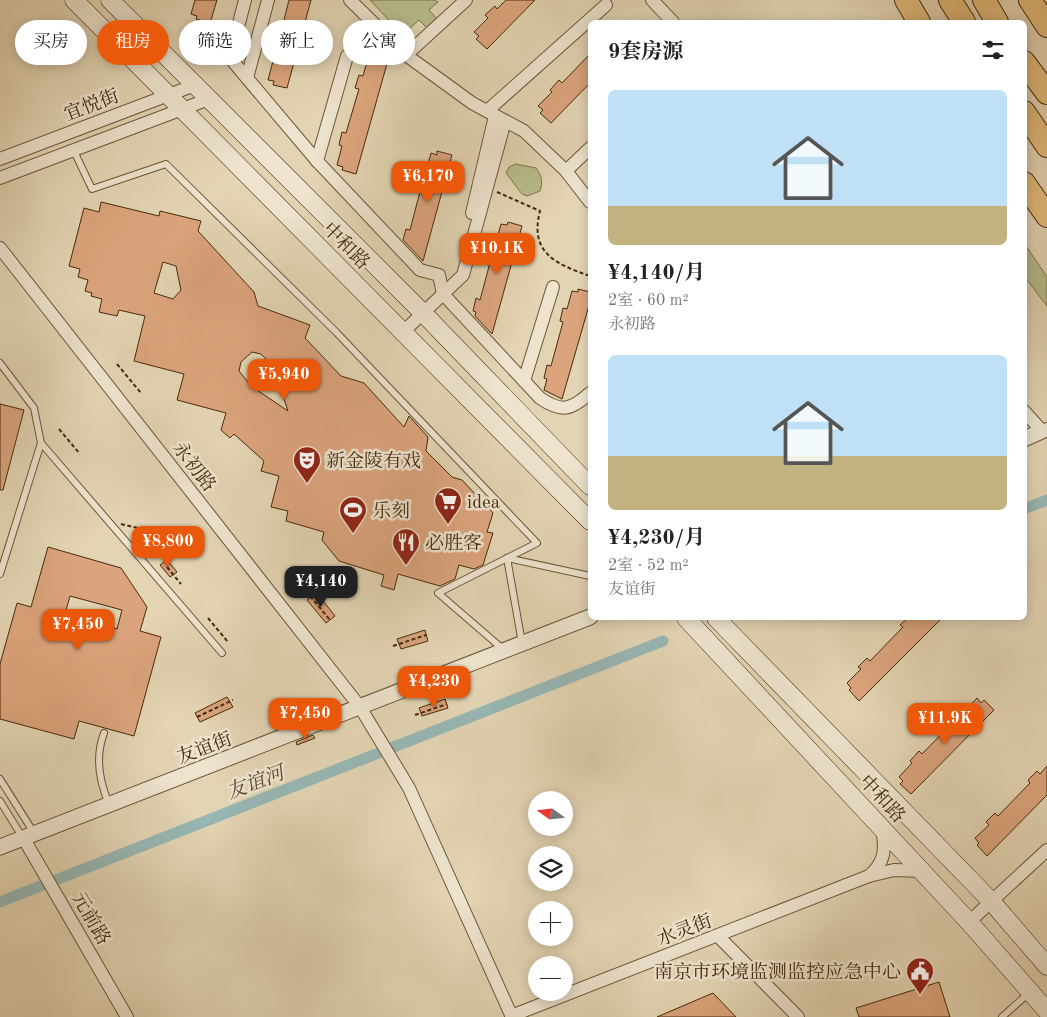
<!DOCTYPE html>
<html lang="zh">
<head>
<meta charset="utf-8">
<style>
	:root { --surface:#fff; --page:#f2f2f2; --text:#222; --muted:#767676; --accent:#ea580c }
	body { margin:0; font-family:"Old Standard TT","Noto Serif SC",serif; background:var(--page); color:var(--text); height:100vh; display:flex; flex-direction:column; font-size:19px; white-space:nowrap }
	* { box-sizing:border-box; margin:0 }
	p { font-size:16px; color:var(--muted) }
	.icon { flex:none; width:28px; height:28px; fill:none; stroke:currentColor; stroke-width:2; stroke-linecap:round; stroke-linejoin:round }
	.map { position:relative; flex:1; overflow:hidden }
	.panel { position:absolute; left:588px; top:20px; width:439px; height:600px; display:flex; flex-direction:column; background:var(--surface); border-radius:8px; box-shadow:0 2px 12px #0003 }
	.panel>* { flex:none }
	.hud { position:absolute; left:15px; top:20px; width:475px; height:45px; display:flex; gap:10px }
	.needle { width:32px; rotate:285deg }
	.tools { position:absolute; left:528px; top:791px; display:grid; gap:10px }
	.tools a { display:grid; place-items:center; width:45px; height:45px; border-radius:50%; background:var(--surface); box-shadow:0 2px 12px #0003; font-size:25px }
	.price { position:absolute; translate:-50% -42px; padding:0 11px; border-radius:10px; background:var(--accent); color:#fff; font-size:16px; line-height:32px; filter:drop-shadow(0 1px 2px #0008) }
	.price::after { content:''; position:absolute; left:50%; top:30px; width:15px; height:11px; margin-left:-8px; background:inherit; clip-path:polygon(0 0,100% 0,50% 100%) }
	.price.active { background:#222; color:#fff }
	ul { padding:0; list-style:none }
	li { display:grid; align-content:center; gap:10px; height:265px; padding:0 20px }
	li span { display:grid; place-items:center; height:155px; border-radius:8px; color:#555 }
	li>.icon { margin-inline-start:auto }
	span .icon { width:90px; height:90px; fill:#fffc; stroke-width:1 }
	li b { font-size:21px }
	h2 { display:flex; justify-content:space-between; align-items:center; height:60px; padding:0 20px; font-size:21px }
	.chip { padding:0 18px; border-radius:22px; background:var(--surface); box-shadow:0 2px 12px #0003; font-size:18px; line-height:45px }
	.chip.active { background:var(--accent); color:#fff }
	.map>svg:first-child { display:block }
</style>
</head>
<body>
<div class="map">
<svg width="1047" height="1017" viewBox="0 0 1047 1017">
	<rect width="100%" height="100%" fill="#e3d4b3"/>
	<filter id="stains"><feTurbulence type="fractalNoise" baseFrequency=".004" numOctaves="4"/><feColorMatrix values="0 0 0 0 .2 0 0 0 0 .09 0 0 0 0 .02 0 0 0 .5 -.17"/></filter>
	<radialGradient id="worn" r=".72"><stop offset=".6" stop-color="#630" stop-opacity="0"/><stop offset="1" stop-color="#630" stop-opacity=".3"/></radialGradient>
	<g fill="#b6bc8b" stroke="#7e744c">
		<polygon points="370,0 435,0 438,2 429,10 441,23 431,32 419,20 409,29 403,24 397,29"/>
		<path d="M 516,164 L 536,168 C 542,176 543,182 540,191 L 527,196 L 522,194 L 506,173 L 509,167 Z"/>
		<polygon points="1024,243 1047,277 1047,306 1024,276"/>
	</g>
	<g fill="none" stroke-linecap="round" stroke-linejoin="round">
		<g stroke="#97b7b5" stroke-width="11">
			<polyline points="1024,509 1047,500"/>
			<polyline points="0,902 663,641"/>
		</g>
	</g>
	<g fill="#dba47c" stroke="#462b0d" fill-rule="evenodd">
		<polygon points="195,0 217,0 210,23 196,19 197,16 191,14"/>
		<polygon points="289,0 311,0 287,88 273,85 274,81 268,80 273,61 270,60 273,47 277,48"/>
		<polygon points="506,0 535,0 487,49 476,39 479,36 474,32 488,18 485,15 495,6 497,9"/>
		<polygon points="590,54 590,83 551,123 540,113 543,110 538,106 552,92 550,90 559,80 562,83"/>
		<polygon points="374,56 388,60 356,174 342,170 343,167 337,165 342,146 339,145 342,132 346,133 359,89 355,88 359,75 363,76 368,58 373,59"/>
		<polygon points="437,151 452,155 423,261 403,240 406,229 410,230 422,184 419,183 422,171 426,172 431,153 437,155"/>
		<path d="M 101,202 L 159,216 L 160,211 L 201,221 L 198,231 L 254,292 L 258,306 L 310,325 L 305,338 L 341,376 L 364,383 L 404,427 L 409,416 L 428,437 L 426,451 L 452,477 L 462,480 L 493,513 L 487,532 L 493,533 L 483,565 L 474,569 L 459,565 L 455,579 L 440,586 L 398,574 L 394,590 L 381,586 L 384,575 L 339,561 L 322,540 L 324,532 L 286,521 L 288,511 L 271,507 L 279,476 L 261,471 L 264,461 L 234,434 L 230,438 L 221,430 L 226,413 L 177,400 L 184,374 L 134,361 L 145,316 L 119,310 L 117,316 L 99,312 L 102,299 L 91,296 L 92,293 L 85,291 L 88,280 L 78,277 L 80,269 L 69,266 L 84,208 L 99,212 ZM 163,262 L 176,266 L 181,290 L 173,299 L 154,293 ZM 252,352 L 261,354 L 273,366 L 288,411 L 251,386 L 239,371 L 241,362 Z"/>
		<polygon points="508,222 522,226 492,334 475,316 476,312 473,311 476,298 480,300 492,255 489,254 492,241 496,242 501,224 507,225"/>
		<polygon points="578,289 590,292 590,302 562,399 544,390 547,379 544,378 547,365 551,366 563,322 560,321 563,308 567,309 572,291 578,292"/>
		<polygon points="0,404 24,410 3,490 0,490"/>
		<path d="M 48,547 L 121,568 L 147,607 L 140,631 L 161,637 L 134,736 L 79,721 L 74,739 L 0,719 L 0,664 L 17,603 L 31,607 ZM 70,596 L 122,610 L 117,629 L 65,614 Z"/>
		<polygon points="167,560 177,572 170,577 160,565"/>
		<polygon points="316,592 335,616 326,623 307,600"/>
		<polygon points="908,618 942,618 859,701 849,690 851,688 847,683 861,669 858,667 867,658 870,661 903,627 900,625"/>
		<polygon points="425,630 428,641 401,649 397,639"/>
		<polygon points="227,697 233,707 200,722 195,713"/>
		<polygon points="977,698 981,703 984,700 994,710 911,794 900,784 903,781 899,777 912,763 910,761 919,751 922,754 954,721 952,719 961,709 964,712"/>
		<polygon points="445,699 448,708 422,716 419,708"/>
		<polygon points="313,735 315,738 297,745 296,742"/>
		<polygon points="1047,766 1047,795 987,856 977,845 979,843 975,838 989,825 986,822 995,813 998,816 1030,783 1028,780 1037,771 1040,774"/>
		<polygon points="939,982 950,1017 859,1017 856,1008"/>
		<polygon points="713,993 736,1017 657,1017"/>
	</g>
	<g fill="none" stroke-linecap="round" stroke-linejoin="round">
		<g stroke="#6d5536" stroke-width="8">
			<g id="service">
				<polyline points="73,149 92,189 166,164 336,332 537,543 438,593 504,650"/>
				<polyline points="0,363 34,408 41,443 0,574"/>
				<polyline points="41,443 222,653"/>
				<polyline points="522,643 507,558 590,576"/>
				<path d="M 104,733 C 95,757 99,781 109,804"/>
				<polyline points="0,779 34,833"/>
				<polyline points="0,801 23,838"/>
				<polyline points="1002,1017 1029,993"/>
			</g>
		</g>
		<g stroke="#6d5536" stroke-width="14">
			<g id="minor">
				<path d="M 245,0 L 230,58 L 317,161 L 420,270 L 439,275 L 443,294 L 540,398 C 562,413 571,410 590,393"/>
				<polyline points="350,0 406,55 472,103 524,131 566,171 590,202"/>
				<polyline points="652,0 673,22"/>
				<polyline points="406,55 466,0"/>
				<polyline points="247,78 268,0"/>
				<polyline points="487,111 606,5"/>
				<polyline points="0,159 195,85"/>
				<polyline points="317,161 347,56"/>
				<polyline points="566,171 590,148"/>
				<polyline points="0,178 209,99"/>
				<polyline points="472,213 495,116"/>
				<polyline points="0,248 360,707 409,788 512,1017"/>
				<polyline points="403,332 463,275 505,121"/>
				<polyline points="524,381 553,287"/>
				<polyline points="1024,411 1042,431 1047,429"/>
				<polyline points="24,839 127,1017"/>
				<path d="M 869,876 C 885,863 886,848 882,830"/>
				<polyline points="969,922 1047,850"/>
				<polyline points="718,936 798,1017"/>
				<polyline points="511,1016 869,876 894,870 922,871"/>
			</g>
		</g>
		<g stroke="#6d5536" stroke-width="17">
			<g id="tertiary">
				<polyline points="1024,439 1042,431"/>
				<polyline points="0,847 590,617"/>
			</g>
		</g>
		<g stroke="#462b0d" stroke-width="19">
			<g id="secondary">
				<polyline points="74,0 590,521"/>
				<polyline points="110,0 423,313 590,486"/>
				<polyline points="686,618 969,922 1047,1011"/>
				<polyline points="716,618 991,901 1047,966"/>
			</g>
		</g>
		<g stroke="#462b0d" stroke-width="24">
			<g id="motorway">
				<polyline points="906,0 919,22"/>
				<polyline points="950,0 964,22"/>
				<polyline points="984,0 997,22"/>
				<polyline points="1030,0 1047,26"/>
				<polyline points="1024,62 1047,93"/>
				<polyline points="1024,112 1047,146"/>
				<polyline points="1024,183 1047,216"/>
			</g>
		</g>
		<g stroke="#462b0d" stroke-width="2" stroke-dasharray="4 2.5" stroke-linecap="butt">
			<path d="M 497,192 L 540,211 C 529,253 556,264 590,276"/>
			<polyline points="117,364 141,393"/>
			<polyline points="59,429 80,454"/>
			<polyline points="121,524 142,529"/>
			<polyline points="167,567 181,584"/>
			<polyline points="306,591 330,620"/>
			<polyline points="208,618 228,642"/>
			<polyline points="393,646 426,635"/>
			<polyline points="415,715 447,704"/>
			<polyline points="197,717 233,700"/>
		</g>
		<use href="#service" stroke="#ede3ce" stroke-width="6"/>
		<use href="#minor" stroke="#ede3ce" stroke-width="12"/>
		<use href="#tertiary" stroke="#ede3ce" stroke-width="15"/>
		<use href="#secondary" stroke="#ede3ce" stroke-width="18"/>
		<use href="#motorway" stroke="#e2ba7a" stroke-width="22"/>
	</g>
	<defs>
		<g id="theatre-pin" transform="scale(1.4375)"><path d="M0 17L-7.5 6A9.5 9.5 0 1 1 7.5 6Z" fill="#8f2418" stroke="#ede3ce"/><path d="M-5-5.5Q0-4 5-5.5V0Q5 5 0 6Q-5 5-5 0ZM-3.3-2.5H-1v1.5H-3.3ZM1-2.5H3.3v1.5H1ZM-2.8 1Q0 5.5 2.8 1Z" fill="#fff"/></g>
		<g id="supermarket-pin" transform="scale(1.4375)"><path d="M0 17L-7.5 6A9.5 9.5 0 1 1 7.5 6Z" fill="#8f2418" stroke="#ede3ce"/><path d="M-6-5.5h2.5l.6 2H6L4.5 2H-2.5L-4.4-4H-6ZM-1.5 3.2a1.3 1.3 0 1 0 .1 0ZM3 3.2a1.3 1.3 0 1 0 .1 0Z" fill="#fff"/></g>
		<g id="stadium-pin" transform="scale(1.4375)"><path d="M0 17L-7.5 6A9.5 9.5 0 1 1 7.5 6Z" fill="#8f2418" stroke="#ede3ce"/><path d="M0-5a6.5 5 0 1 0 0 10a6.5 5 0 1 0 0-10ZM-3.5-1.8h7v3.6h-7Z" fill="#fff"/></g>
		<g id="restaurant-pin" transform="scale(1.4375)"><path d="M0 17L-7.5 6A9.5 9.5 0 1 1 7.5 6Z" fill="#8f2418" stroke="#ede3ce"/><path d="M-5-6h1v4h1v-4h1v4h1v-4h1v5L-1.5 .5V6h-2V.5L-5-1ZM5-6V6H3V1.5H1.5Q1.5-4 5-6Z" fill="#fff"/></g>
		<g id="civic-pin" transform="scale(1.4375)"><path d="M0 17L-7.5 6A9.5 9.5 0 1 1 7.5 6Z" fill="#8f2418" stroke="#ede3ce"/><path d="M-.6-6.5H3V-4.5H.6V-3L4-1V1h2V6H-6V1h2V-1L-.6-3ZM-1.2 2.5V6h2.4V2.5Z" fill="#fff"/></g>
	</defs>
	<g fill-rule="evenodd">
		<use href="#theatre-pin" x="307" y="460"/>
		<use href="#supermarket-pin" x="448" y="501"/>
		<use href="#stadium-pin" x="353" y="510"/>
		<use href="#restaurant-pin" x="406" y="542"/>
		<use href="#civic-pin" x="920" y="971"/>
	</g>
	<g text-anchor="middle" stroke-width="5" stroke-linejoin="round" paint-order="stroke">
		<g font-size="19" fill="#462b0d" stroke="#ede3ce">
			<text transform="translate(91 104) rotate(-21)" y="7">宜悦街</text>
			<text transform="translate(347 245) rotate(45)" y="7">中和路</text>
			<text transform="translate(195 466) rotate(52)" y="7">永初路</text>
			<text transform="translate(204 747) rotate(-21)" y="7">友谊街</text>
			<text transform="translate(883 798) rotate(47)" y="7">中和路</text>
			<text transform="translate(92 918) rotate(60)" y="7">元前路</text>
			<text transform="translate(684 929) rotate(-21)" y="7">水灵街</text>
		</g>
		<g font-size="19" fill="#462b0d" stroke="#ede3ce" text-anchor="start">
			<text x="326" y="467">新金陵有戏</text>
			<text x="467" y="508">idea</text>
			<text x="372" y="517">乐刻</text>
			<text x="425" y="549">必胜客</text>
			<text x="901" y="978" text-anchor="end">南京市环境监测监控应急中心</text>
		</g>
		<g font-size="20" font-style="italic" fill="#56472f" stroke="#ede3ce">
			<text transform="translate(255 782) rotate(-21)" y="7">友谊河</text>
		</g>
	</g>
	<rect width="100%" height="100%" filter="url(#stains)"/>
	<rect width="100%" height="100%" fill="url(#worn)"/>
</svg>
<div class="tools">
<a><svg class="needle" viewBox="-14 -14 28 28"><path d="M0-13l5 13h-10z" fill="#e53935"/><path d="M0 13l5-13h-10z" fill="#767676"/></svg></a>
<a><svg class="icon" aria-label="layers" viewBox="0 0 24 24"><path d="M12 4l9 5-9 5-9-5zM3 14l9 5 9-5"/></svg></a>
<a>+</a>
<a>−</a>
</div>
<b class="price" style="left:428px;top:203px">¥6,170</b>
<b class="price" style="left:497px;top:275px">¥10.1K</b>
<b class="price" style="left:284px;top:401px">¥5,940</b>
<b class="price" style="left:168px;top:568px">¥8,800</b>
<b class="price active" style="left:321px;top:608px">¥4,140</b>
<b class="price" style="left:78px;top:651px">¥7,450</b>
<b class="price" style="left:434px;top:708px">¥4,230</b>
<b class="price" style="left:305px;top:740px">¥7,450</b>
<b class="price" style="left:945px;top:745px">¥11.9K</b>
<div class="hud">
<a class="chip">买房</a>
<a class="chip active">租房</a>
<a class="chip">筛选</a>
<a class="chip">新上</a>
<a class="chip">公寓</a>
</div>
<section class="panel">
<h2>9套房源<svg class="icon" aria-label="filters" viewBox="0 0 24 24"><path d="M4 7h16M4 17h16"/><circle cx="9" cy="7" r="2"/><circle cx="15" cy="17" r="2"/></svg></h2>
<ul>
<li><span style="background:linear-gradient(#bfe0f5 75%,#c2b280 0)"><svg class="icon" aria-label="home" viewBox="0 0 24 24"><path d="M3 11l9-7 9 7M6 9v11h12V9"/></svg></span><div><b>¥4,140/月</b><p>2室 · 60 m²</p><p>永初路</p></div></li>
<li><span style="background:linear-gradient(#bfe0f5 65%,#c2b280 0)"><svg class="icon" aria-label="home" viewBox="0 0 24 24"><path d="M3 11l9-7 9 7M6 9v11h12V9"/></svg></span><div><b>¥4,230/月</b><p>2室 · 52 m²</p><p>友谊街</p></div></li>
</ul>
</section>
</div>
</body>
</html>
